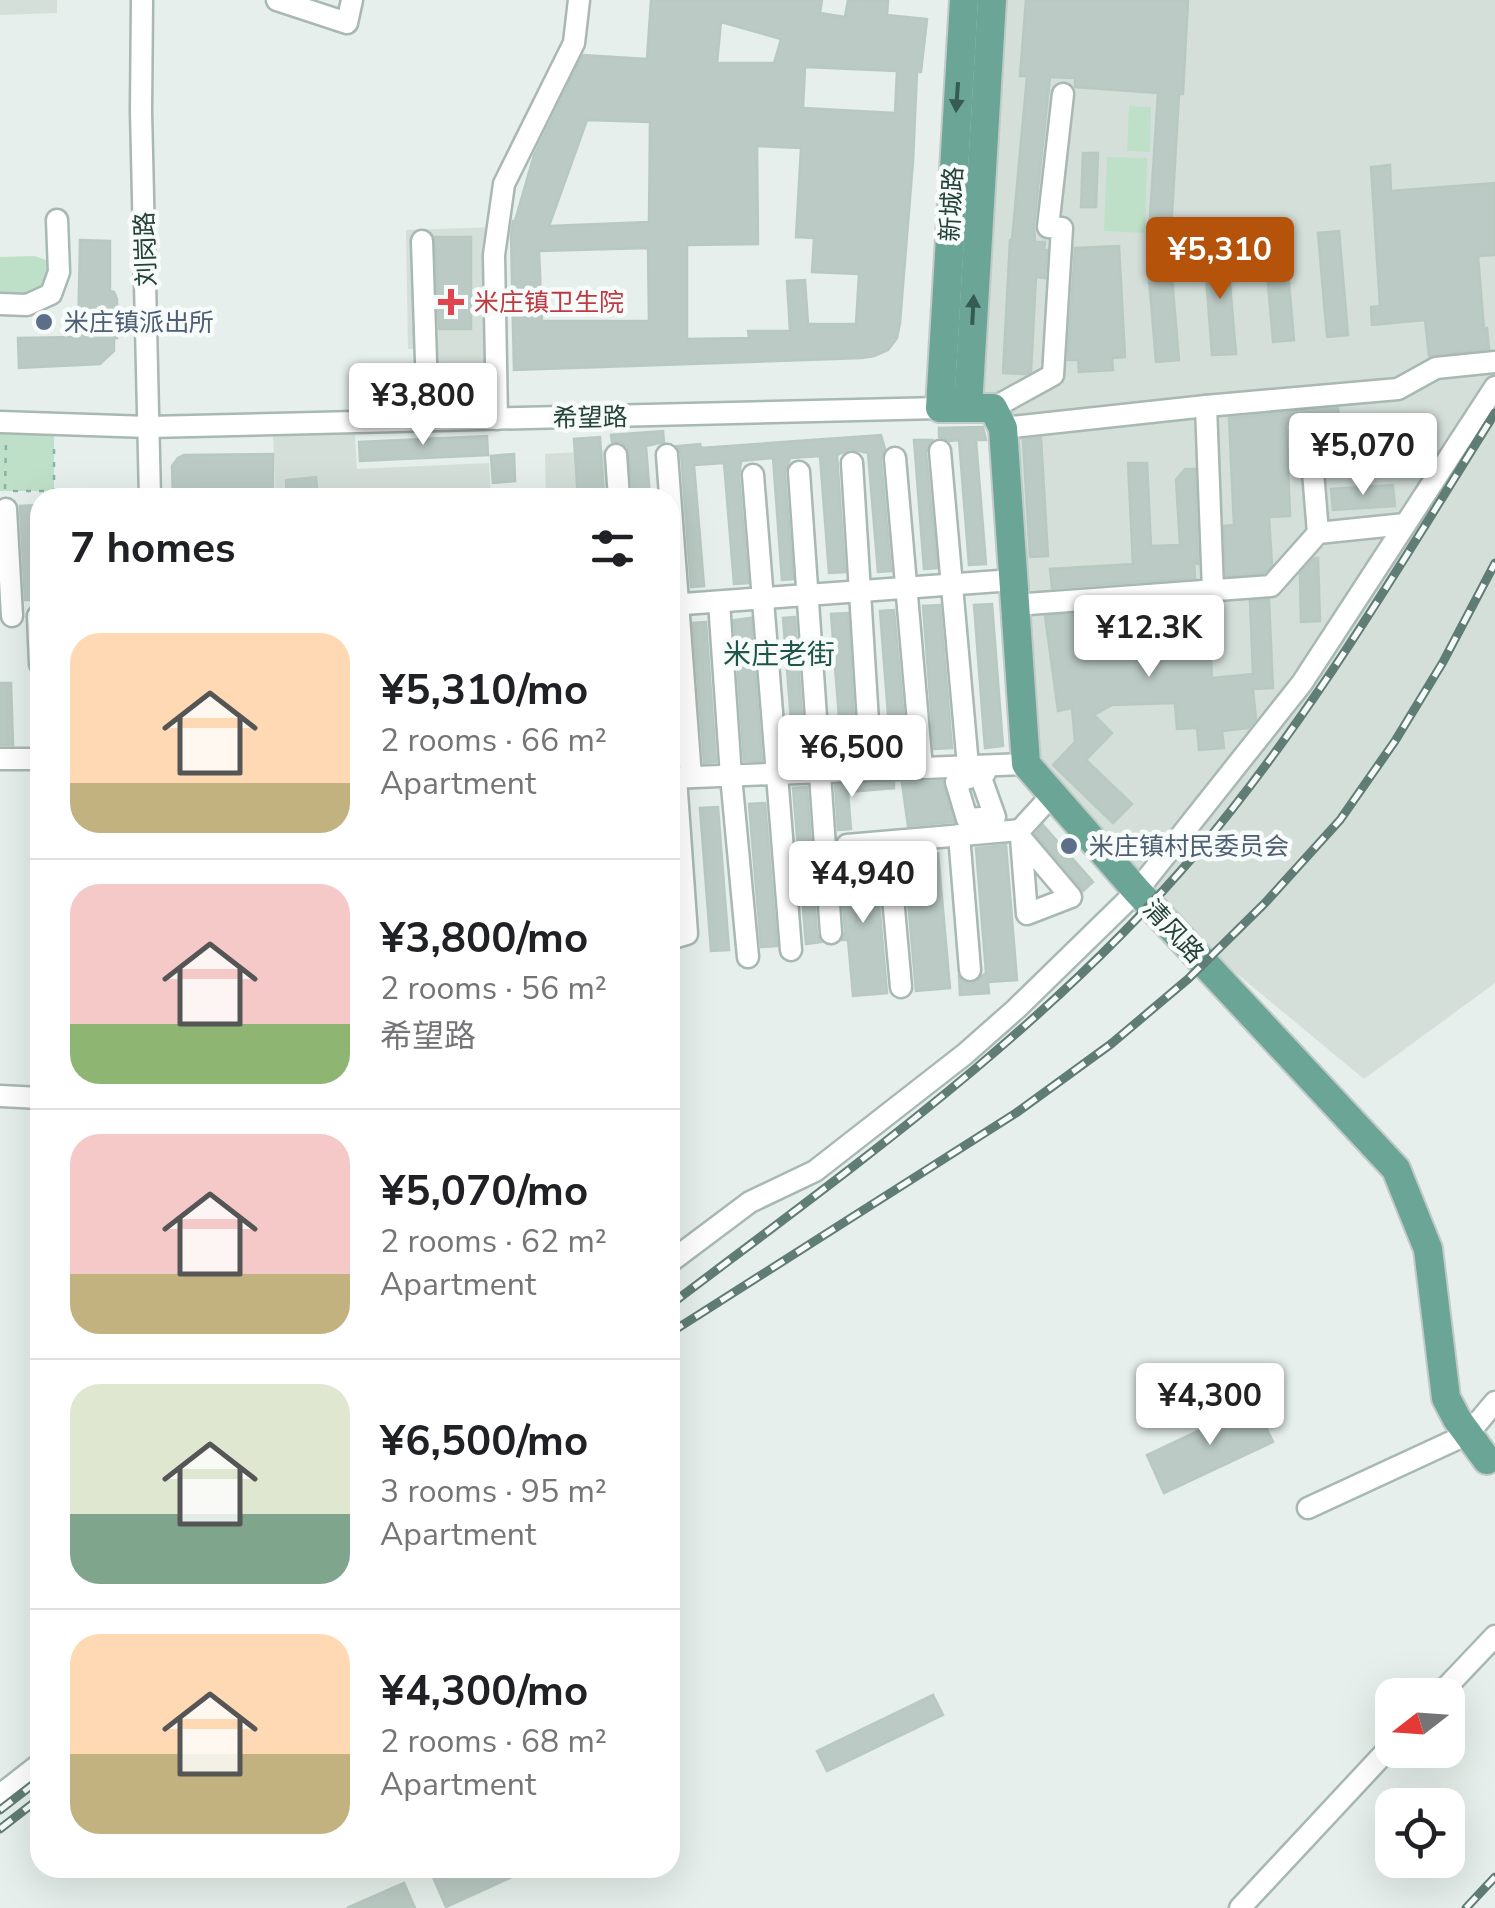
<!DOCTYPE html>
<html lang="en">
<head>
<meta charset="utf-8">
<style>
	:root { --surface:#fff; --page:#f6f6f6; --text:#202124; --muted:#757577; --line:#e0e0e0; --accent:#b45309 }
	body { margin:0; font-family:"Nunito Sans","Noto Sans SC",sans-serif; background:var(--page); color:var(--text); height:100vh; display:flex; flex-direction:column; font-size:38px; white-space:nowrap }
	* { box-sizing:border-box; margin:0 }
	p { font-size:32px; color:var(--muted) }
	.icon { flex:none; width:55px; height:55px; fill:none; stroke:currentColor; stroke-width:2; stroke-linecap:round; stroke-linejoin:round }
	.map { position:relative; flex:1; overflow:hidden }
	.details { position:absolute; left:30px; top:488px; width:650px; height:1390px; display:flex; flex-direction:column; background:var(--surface); border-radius:30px; box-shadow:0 10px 40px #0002 }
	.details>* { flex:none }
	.needle { width:65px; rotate:253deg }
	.buttons { position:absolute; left:1375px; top:1678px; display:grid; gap:20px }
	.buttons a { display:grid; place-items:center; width:90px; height:90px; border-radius:20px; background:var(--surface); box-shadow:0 10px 40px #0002; font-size:50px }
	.price { position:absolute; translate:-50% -85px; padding:0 22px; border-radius:10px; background:#fff; color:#222; font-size:32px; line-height:65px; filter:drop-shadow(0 2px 5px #0008) }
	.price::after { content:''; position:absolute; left:50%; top:60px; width:30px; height:22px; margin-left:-15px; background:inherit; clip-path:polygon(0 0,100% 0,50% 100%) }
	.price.selected { background:var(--accent); color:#fff }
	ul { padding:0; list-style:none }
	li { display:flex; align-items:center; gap:30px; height:250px; padding:0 40px }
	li+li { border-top:2px solid var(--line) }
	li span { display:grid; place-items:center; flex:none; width:280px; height:200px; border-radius:30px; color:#555 }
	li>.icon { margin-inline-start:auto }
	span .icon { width:120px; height:120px; fill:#fffc; stroke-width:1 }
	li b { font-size:42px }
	h2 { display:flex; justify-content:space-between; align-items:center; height:120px; padding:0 40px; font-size:42px }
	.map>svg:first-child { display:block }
</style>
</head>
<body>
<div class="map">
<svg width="1495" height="1908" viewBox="0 0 1495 1908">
	<rect width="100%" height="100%" fill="#e6efeb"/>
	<g fill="#d4dfda">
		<polygon points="0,0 57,0 57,13 0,15"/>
		<polygon points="964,0 1495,0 1495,983 1364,1079 1137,891 1026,764 993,408 940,408"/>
		<polygon points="498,227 497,419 428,421 425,349 408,349 406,230"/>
		<polygon points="272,415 354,422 357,469 489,463 491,497 276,497"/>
		<polygon points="611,450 615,497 546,497 545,454"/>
	</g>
	<g fill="#bfe0c8">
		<polygon points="1129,106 1151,107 1150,152 1127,151"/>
		<polygon points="1107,157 1147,158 1145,233 1104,231"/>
		<polygon points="34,256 49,261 51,294 0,304 0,257"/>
		<polygon points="0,422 54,424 54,491 0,491"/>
	</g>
	<g fill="#bbcac4" stroke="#b8c9c2" stroke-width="2.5" fill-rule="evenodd">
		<path d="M 651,0 L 822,0 L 820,13 L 845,17 L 848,0 L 888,1 L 887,15 L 927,19 L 921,72 L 917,72 L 913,161 L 900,323 L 897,338 L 888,350 L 874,356 L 862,358 L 514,370 L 511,235 L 513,221 L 515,221 L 534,155 L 583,55 L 647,59 ZM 721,22 L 781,39 L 774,63 L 717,63 ZM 805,67 L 897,71 L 895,113 L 803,108 ZM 587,120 L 650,122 L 649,222 L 549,226 ZM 757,146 L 801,148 L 796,237 L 814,238 L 812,272 L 859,274 L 856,324 L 808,324 L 805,280 L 787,281 L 790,331 L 748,331 L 749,338 L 687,339 L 687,245 L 758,244 ZM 648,248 L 649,321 L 542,321 L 539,251 Z"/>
		<polygon points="1026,0 1188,0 1183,94 1179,94 1171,232 1149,231 1158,93 1075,87 1075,78 1050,77 1034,225 1035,242 1045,242 1044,250 1047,250 1045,278 1036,277 1031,372 1025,374 1003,373 1010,240 1012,240 1027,76 1020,76"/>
		<polygon points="1083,153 1098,153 1096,207 1081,207"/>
		<polygon points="1390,165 1391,191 1495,183 1495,255 1478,256 1484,329 1487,328 1489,349 1429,356 1425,320 1372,325 1371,307 1380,306 1371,167"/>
		<polygon points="1339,231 1348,335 1327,337 1318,233"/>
		<polygon points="1285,236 1294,340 1273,342 1264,238"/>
		<polygon points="435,237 471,237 471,329 439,329"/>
		<polygon points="80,240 110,241 110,291 114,292 117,299 117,338 114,339 114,351 100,364 19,368 18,338 78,337"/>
		<polygon points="1119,246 1125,357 1112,358 1113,370 1079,372 1078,360 1068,360 1068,355 1075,248"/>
		<polygon points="1227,248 1236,354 1212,355 1204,250"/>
		<polygon points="1170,253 1179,360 1156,362 1147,255"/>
		<polygon points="1338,408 1339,419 1286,424 1290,516 1269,517 1272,565 1264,573 1226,576 1224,526 1234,525 1229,418"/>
		<polygon points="983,427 986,440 976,440 986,564 969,565 959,440 949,441 939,437 939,428"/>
		<polygon points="663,431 664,442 646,446 650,498 633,498 628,447 621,442 612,442 611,435"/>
		<polygon points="881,435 885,449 881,459 891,571 878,572 868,453 850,449 837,455 845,572 829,573 820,456 790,458 785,473 793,579 782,580 773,458 741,461 739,476 748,583 734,584 724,463 694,465 704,586 691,587 681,454 677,446 700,444 701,448"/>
		<polygon points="487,436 488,455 360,461 359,442"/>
		<polygon points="600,437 604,498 578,498 574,439"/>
		<polygon points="1041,438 1048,556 1030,557 1023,440"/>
		<polygon points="914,440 932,440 926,452 937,568 924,569"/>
		<polygon points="273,454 273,488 201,488 201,498 173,498 172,466 178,458 184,455"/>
		<polygon points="514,454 515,481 493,483 491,456"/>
		<polygon points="1128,463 1147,463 1151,546 1180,545 1176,480 1185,469 1195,469 1198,564 1194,563 1195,578 1052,588 1050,569 1133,564"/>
		<polygon points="316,477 318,498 287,498 286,480"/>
		<polygon points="1393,485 1395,506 1333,510 1331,489"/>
		<polygon points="40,505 40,600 25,600 20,506"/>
		<polygon points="1314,558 1318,558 1320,621 1301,622 1300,574"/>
		<polygon points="1269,600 1273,688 1253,689 1256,719 1248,728 1222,731 1224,748 1199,750 1197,728 1177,729 1175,703 1112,705 1094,715 1112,733 1086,760 1132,804 1113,823 1053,765 1075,742 1072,708 1058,711 1045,616 1216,604 1219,643 1210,644 1212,678 1253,674 1250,601"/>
		<polygon points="992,604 1003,746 985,748 974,605"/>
		<polygon points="940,605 952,748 934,749 923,606"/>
		<polygon points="894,610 907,753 891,754 880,611"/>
		<polygon points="848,613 856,757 842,757 831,614"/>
		<polygon points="795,617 805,759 794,759 783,618"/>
		<polygon points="751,618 762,761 744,761 734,620"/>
		<polygon points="706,622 716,762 704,763 693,623"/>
		<polygon points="0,683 11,683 13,745 0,745"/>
		<polygon points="943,781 954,822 908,826 902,783"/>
		<polygon points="894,783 894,788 848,792 851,829 838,830 835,785"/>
		<polygon points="807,787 817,934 821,942 806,944 793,788"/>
		<polygon points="765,803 777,946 761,947 749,804"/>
		<polygon points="718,807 729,950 711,951 700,808"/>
		<polygon points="1043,825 1093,882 1083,891 1035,834"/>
		<polygon points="1006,845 1017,980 988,982 989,993 960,995 959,977 965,983 972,984 986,973 976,848"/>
		<polygon points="938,853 950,988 916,991 904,856"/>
		<polygon points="875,858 887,993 853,996 848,940 842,940 845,932 840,861"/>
		<polygon points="1255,1404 1273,1442 1164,1493 1147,1455"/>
		<polygon points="933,1695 943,1715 827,1771 817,1751"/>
		<polygon points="429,1868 532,1868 446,1907"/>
		<polygon points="404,1883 415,1908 347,1908"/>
	</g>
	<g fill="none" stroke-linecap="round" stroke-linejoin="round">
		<g stroke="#a8b8b2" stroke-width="25">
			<g id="minor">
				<polyline points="142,0 141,111 150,498"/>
				<polyline points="277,0 347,23 352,0"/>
				<polyline points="422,241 428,421"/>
				<polyline points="0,304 27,305 51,294 59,272 57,220"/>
				<polyline points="1206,406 1213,590"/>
				<polyline points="993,408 1053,375 1062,228 1048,227 1063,94"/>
				<polyline points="497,419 494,255 504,184 574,43 579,0"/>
				<polyline points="0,422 149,427 940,408"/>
				<polyline points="1003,428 1206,406 1398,389 1436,368 1495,362"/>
				<polyline points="940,451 968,766"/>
				<polyline points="616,455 619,498"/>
				<polyline points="667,455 691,777"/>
				<polyline points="895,458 922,768"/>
				<polyline points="852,463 871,770"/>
				<polyline points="799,472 831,933"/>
				<polyline points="753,475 791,950"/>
				<polyline points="6,509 12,616"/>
				<polyline points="1318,533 1310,435 1379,429"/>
				<polyline points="719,602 731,776 748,957"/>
				<polyline points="670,605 1013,580"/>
				<polyline points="1014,605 1271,586 1318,533 1405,524"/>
				<polyline points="38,616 40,664"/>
				<polyline points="0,759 40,759"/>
				<polyline points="980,775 995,817 967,819 956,782 985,773"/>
				<polyline points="670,778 1026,764"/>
				<polyline points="959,835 970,970"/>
				<polyline points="1021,838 1071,897 1027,914 1021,838 1020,830 1053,794"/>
				<polyline points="888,842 901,987"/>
				<polyline points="847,845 1020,830"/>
				<polyline points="670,939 687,934 676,778"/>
				<polyline points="0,1096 40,1098"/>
				<polyline points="670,1262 750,1202 815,1171 965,1054 1016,1009 1137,891 1302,683 1495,387"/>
				<polyline points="1308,1508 1468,1434 1495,1402"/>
				<polyline points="1439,1695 1495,1636"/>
				<polyline points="0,1795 40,1764"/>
				<polyline points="1240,1908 1392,1745"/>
			</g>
		</g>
		<g stroke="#c2cac8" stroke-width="32">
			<g id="major">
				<polyline points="964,0 940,408 993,408 1003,428 1026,764 1137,891 1396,1169 1428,1249 1446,1398 1457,1419 1487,1460"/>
				<polyline points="968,407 992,0"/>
			</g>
		</g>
		<g stroke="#86b3a5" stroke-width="2.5" stroke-dasharray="5 8" stroke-linecap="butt">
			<polyline points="5,489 6,443"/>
			<polyline points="13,491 54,491 54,441"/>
		</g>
		<use href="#minor" stroke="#fff" stroke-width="20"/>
		<use href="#major" stroke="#6aa596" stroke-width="28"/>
		<g stroke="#5f7d75" stroke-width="9">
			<g id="rail">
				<path d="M 670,1305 C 855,1165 1047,1029 1198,851 C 1312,716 1401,563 1495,413"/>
				<polyline points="670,1333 1016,1113 1111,1044 1188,979 1265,903 1340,820 1395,741 1443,662 1495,563"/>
				<polyline points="0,1810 40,1779"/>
				<polyline points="0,1829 40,1798"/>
				<polyline points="1466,1908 1495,1877"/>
			</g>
		</g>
		<use href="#rail" stroke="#f7fbf9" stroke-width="5" stroke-dasharray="15" stroke-linecap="butt"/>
	</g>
	<defs><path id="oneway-solid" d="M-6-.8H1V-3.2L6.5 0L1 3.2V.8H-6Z" transform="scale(2.5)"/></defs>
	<g fill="#365b51">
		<use href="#oneway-solid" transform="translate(957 97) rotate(94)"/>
		<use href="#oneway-solid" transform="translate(973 310) rotate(-87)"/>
	</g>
	<path fill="#e0444e" stroke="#f7fbf9" stroke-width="4" d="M446 287h10v10h10v10h-10v10h-10v-10h-10v-10h10z"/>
	<g fill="#5c6f8a" stroke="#f7fbf9" stroke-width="4">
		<circle cx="44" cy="322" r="10"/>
		<circle cx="1069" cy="846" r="10"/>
	</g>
	<g text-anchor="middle" stroke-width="9" stroke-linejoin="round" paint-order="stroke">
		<g font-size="25" fill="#24423a" stroke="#f7fbf9">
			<text transform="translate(951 204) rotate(-87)" y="9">新城路</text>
			<text transform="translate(145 249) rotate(-92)" y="9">刘岗路</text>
			<text transform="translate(590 417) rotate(-1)" y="9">希望路</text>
			<text transform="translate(1174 931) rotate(47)" y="9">清风路</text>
		</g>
		<g font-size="25" fill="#be3a42" stroke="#f7fbf9" text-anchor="start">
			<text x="474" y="311">米庄镇卫生院</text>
		</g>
		<g font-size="25" fill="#4e5e75" stroke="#f7fbf9" text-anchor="start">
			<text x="64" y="331">米庄镇派出所</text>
			<text x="1089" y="855">米庄镇村民委员会</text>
		</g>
		<g font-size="28" fill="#1f5548" stroke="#f7fbf9">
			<text x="779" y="664">米庄老街</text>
		</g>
	</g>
</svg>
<div class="buttons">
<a><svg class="needle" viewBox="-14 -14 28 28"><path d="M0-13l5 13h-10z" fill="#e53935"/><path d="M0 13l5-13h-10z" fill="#757577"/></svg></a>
<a><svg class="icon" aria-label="locate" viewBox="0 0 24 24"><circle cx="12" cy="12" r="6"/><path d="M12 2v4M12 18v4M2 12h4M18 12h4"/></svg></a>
</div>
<b class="price selected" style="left:1220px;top:302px">¥5,310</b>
<b class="price" style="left:423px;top:448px">¥3,800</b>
<b class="price" style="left:1363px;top:498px">¥5,070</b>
<b class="price" style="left:1149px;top:680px">¥12.3K</b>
<b class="price" style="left:852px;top:800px">¥6,500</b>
<b class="price" style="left:863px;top:926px">¥4,940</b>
<b class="price" style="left:1210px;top:1448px">¥4,300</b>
<section class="details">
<h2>7 homes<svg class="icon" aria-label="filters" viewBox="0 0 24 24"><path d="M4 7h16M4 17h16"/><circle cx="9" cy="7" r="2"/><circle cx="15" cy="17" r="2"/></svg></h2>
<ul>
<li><span style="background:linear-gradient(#ffd9b3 75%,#c2b280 0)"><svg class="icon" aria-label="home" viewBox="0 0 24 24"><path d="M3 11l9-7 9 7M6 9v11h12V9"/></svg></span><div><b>¥5,310/mo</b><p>2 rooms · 66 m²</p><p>Apartment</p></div></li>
<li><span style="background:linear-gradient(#f6c9c9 70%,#8fb573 0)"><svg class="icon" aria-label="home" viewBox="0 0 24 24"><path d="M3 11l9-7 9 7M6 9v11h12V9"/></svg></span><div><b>¥3,800/mo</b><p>2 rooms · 56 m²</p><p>希望路</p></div></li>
<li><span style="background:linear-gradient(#f6c9c9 70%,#c2b280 0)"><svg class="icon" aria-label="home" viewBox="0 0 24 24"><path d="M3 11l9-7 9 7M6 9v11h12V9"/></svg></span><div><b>¥5,070/mo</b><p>2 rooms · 62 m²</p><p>Apartment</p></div></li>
<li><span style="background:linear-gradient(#dfe7d0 65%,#7fa58c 0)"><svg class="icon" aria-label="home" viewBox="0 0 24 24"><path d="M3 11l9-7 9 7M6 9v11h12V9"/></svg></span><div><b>¥6,500/mo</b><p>3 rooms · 95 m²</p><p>Apartment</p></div></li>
<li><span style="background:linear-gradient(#ffd9b3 60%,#c2b280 0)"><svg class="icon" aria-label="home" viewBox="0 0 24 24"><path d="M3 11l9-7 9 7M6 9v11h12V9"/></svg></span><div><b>¥4,300/mo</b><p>2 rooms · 68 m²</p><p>Apartment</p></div></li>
</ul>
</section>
</div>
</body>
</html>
